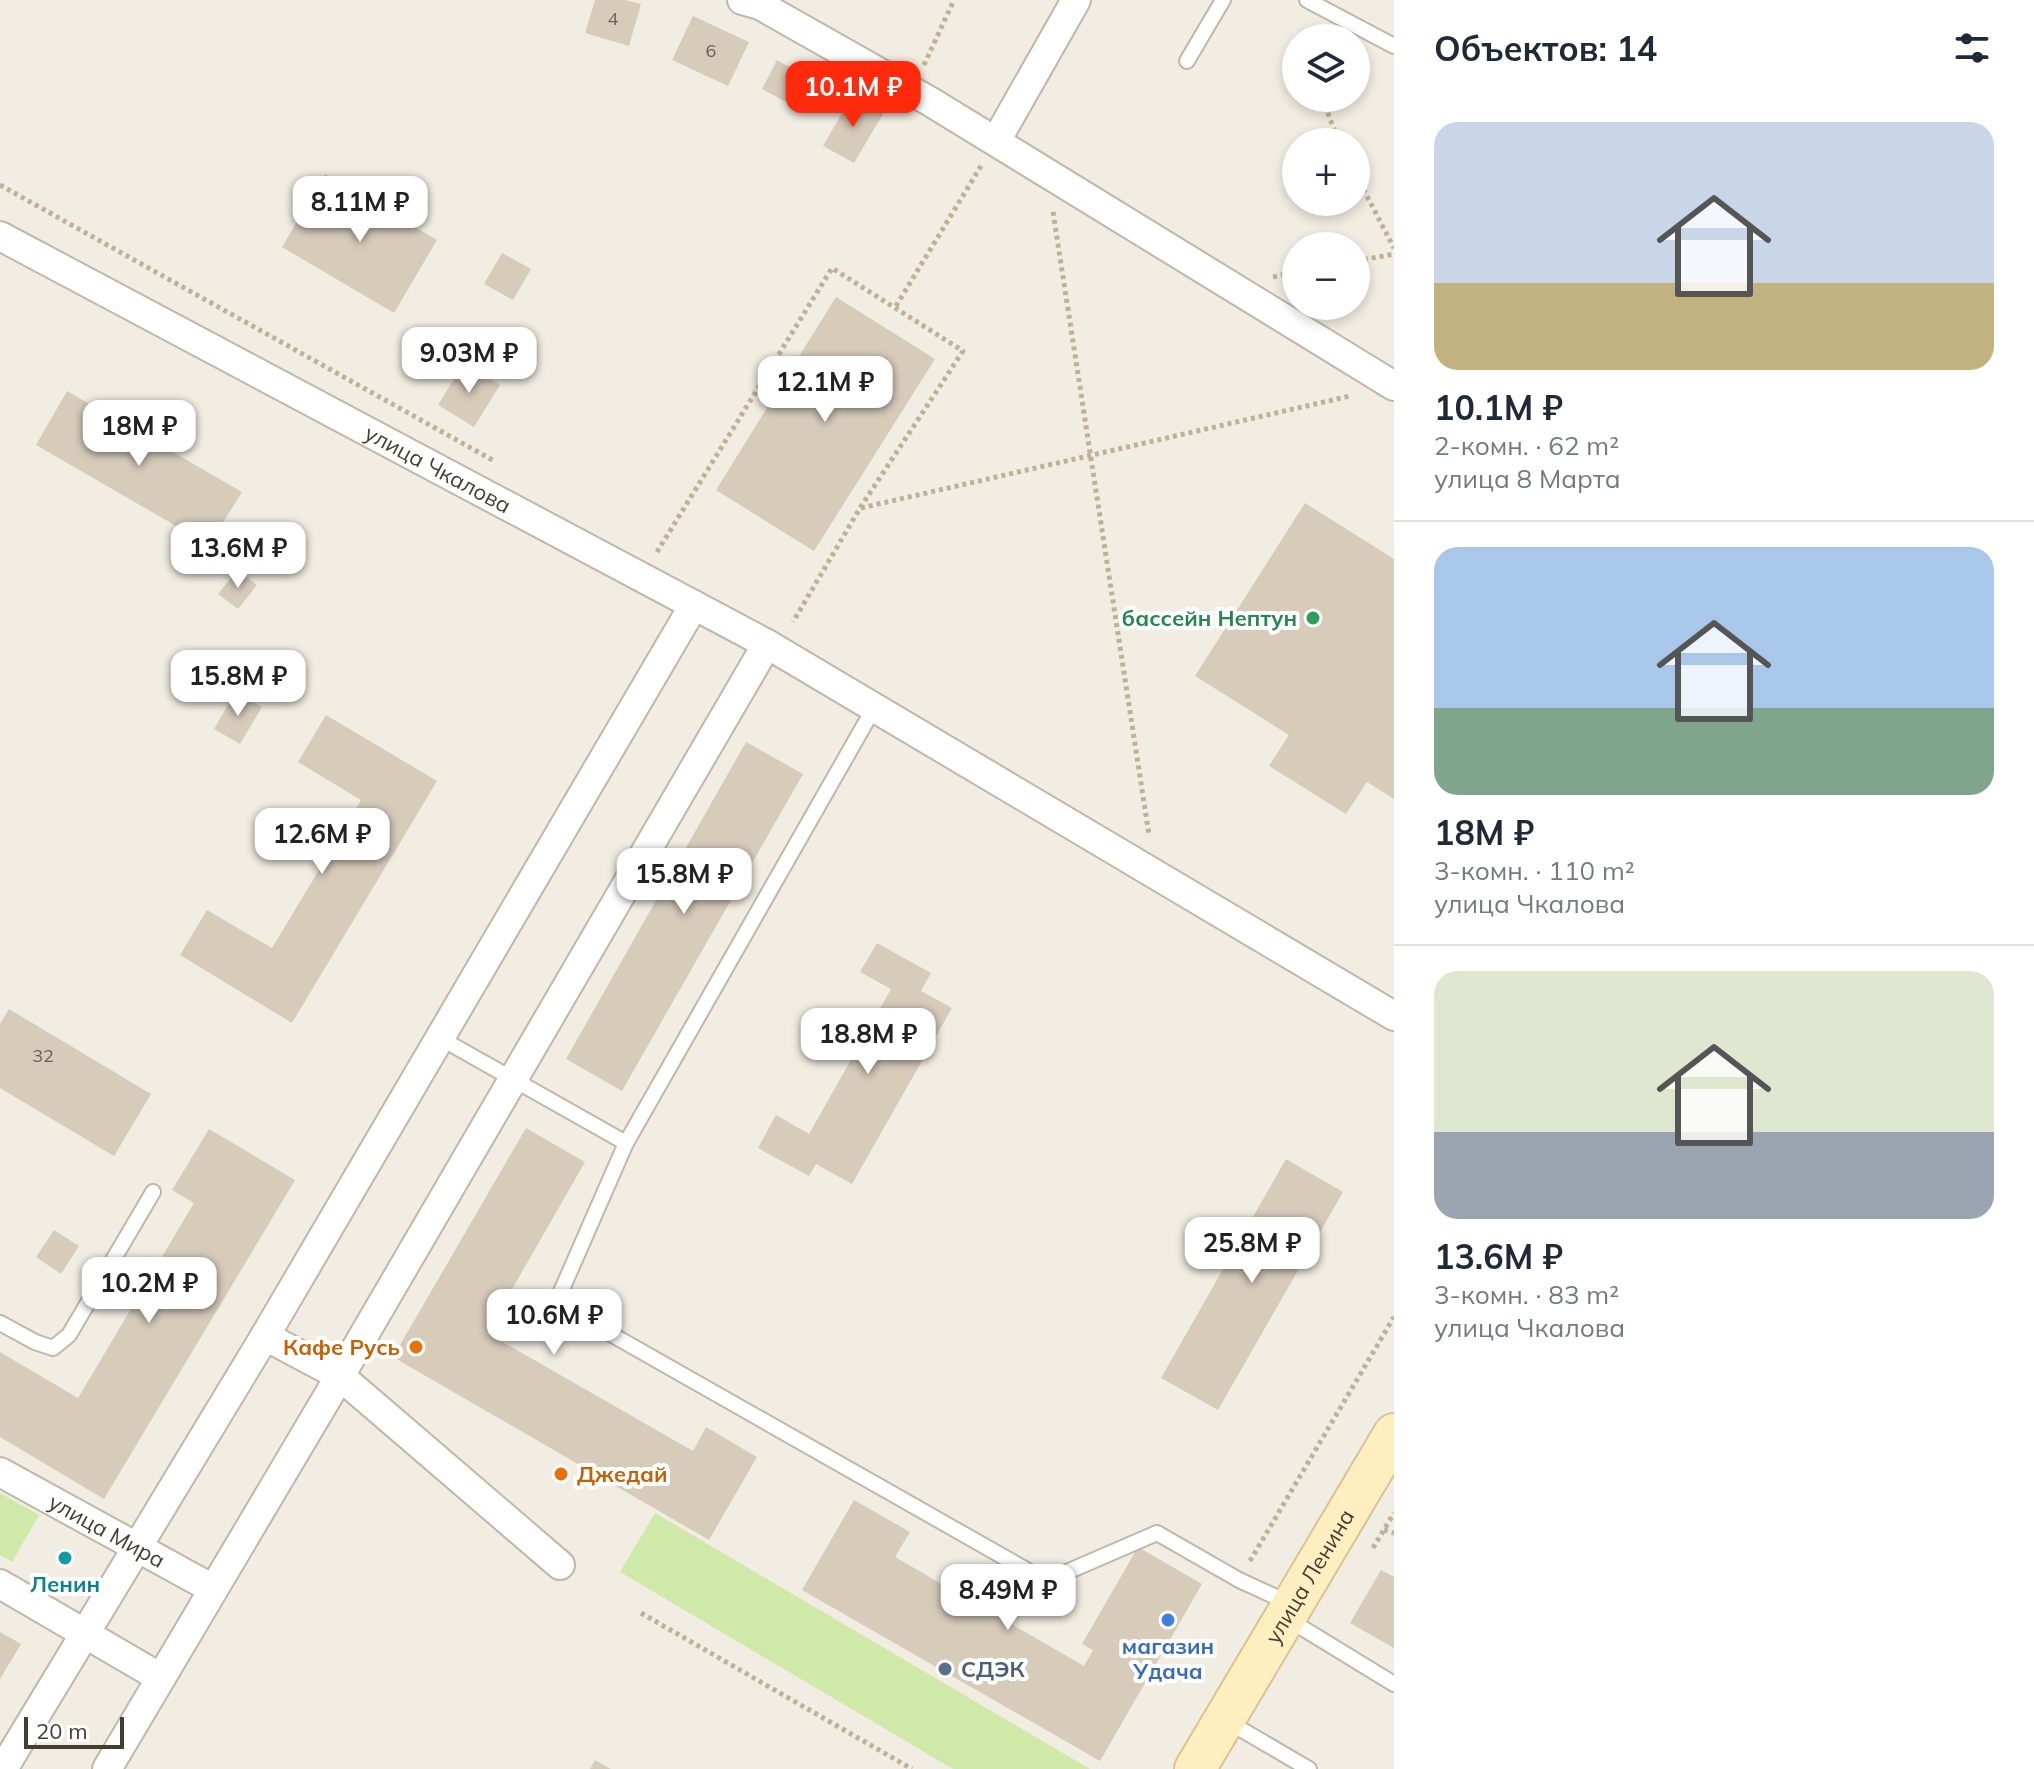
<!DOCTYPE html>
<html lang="ru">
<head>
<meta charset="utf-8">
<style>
	:root { --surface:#fff; --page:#f2f2f3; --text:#1f2937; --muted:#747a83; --line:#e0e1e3; --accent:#ff2a0c }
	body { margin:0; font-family:Mulish,sans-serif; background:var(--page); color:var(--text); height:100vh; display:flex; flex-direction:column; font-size:30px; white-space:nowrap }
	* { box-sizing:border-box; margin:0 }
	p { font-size:26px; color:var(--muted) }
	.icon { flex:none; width:44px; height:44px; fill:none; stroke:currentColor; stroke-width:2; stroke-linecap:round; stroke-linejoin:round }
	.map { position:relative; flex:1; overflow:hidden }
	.drawer { display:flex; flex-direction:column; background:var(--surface); width:640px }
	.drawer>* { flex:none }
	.fabs { position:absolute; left:1282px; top:24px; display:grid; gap:16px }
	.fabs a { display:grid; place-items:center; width:88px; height:88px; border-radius:50%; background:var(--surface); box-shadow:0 4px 12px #0003; font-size:40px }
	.scale { position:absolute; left:24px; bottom:20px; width:100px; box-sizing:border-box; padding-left:8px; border:4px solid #443d32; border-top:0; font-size:22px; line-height:28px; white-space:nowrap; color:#443d32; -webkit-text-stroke:6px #fff; paint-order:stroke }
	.price { position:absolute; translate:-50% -68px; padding:0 18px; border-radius:16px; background:#fff; color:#222; font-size:26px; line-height:52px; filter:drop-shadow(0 2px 4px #0008) }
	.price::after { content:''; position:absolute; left:50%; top:48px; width:24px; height:18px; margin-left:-12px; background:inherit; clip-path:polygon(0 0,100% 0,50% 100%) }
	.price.on { background:var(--accent); color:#fff }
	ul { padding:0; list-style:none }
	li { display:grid; align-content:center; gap:16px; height:424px; padding:0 40px }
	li+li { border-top:2px solid var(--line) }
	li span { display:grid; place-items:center; height:248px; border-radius:24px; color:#555 }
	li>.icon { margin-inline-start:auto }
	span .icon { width:144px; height:144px; fill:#fffc; stroke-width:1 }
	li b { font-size:34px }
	h2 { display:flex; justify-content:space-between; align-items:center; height:96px; padding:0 40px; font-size:34px }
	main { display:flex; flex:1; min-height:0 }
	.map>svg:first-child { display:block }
</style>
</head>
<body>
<main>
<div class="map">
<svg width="1394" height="1769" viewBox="0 0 1394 1769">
	<rect width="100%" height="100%" fill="#f2ede2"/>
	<g fill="#cee9a8">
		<polygon points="0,1493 39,1515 12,1562 0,1555"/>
		<polygon points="655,1513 1090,1769 953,1769 620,1572"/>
	</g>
	<g fill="#d7cbba">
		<polygon points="595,0 625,0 641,4 629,46 585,33"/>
		<polygon points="693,16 749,42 728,86 672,60"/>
		<polygon points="777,60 802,74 786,102 762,89"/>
		<polygon points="853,94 884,112 854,163 823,146"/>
		<polygon points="325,174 437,240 394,313 282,247"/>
		<polygon points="502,253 531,269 513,300 484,284"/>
		<polygon points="836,297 935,359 814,551 716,490"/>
		<polygon points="464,363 500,385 474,427 438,405"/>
		<polygon points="67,391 242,492 209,545 36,445"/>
		<polygon points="1305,503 1394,559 1394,799 1367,782 1346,814 1269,766 1289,735 1195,676"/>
		<polygon points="237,570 257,585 238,609 218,594"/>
		<polygon points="236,691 262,707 240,744 214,729"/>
		<polygon points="326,715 437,781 292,1023 180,955 207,910 272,948 361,800 298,762"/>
		<polygon points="746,742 803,774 622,1091 566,1059"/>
		<polygon points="877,943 931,973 921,991 952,1008 852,1184 816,1164 809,1176 758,1148 776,1115 809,1134 891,989 860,972"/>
		<polygon points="9,1009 151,1094 114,1156 0,1088 0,1024"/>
		<polygon points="526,1128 585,1162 487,1333 693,1451 706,1427 757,1457 709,1540 393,1357"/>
		<polygon points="209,1129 295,1180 104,1499 0,1437 0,1352 78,1398 194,1203 172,1190"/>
		<polygon points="1286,1159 1343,1192 1218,1410 1161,1378"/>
		<polygon points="54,1230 79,1246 61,1274 36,1257"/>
		<polygon points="854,1500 910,1532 895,1557 1084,1666 1093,1650 1082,1644 1138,1547 1202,1584 1100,1761 802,1590"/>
		<polygon points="1381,1570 1394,1577 1394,1648 1350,1623"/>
		<polygon points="0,1632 21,1644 0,1679"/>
		<polygon points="595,1760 611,1769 590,1769"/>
	</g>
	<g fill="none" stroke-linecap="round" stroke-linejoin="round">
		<g stroke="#c1b7a7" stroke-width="18">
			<g id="lane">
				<polyline points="1307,0 1394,46"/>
				<polyline points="1187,61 1223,0"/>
				<polyline points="440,1038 626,1143 556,1303 1046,1581 1157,1533 1239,1580 1289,1603"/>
				<polyline points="626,1143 874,708"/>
				<polyline points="0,1323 35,1342 53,1348 69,1335 153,1192"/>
				<polyline points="1286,1618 1394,1684"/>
				<polyline points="1225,1720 1309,1769"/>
			</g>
		</g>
		<g stroke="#c1b7a7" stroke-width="32">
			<g id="street">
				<polyline points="742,0 760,5 931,102 1394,386"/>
				<polyline points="996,141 1076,0"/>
				<path id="s1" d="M 0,236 L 767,644 L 1394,1016"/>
				<polyline points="265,1336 340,1376 767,644"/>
				<path id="s2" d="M 0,1472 L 213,1589"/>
				<polyline points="0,1584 161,1678"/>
				<polyline points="3,1769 265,1336 694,605"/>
				<polyline points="107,1769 340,1376 560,1565"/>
			</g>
		</g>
		<g stroke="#d9c391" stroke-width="44">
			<g id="secondary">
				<path id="s3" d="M 1195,1769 L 1394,1434"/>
			</g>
		</g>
		<g stroke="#c0b095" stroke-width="5" stroke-dasharray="4 4" stroke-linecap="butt">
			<polyline points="924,65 954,0"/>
			<polyline points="1322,98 1339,142"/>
			<polyline points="1356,175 1394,248"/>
			<polyline points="0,185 496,462"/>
			<polyline points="1053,212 1149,835"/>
			<polyline points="1356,261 1394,254"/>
			<polyline points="1273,277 1296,272"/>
			<polyline points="896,306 981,166"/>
			<polyline points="861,508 1350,396"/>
			<polyline points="657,552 832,268 963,351 860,508 793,622"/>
			<polyline points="1384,1530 1394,1533"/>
			<polyline points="1373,1548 1394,1513"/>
			<polyline points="1250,1561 1394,1317"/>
			<polyline points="641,1613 912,1769"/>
		</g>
		<use href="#lane" stroke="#fff" stroke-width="14"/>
		<use href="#street" stroke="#fff" stroke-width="28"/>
		<use href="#secondary" stroke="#ffeebf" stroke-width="40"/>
	</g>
	<circle fill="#2e9e5b" stroke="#fff" stroke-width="3" cx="1313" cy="618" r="8"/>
	<g fill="#e8710a" stroke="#fff" stroke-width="3">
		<circle cx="416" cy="1347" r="8"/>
		<circle cx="561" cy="1474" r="8"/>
	</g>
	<circle fill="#0f9aa8" stroke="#fff" stroke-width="3" cx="65" cy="1558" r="8"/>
	<circle fill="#3f7fe0" stroke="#fff" stroke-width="3" cx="1168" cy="1620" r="8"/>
	<circle fill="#5c6f8a" stroke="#fff" stroke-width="3" cx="945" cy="1669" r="8"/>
	<g text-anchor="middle" stroke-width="8" stroke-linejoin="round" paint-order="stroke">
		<g font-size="18" fill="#696054">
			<text x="613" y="25">4</text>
			<text x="711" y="57">6</text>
			<text x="43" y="1062">32</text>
		</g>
		<g font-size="22" fill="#443d32" stroke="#fff">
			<text dy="8" stroke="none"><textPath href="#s1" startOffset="496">улица Чкалова</textPath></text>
			<text dy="8" stroke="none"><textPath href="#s2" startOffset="122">улица Мира</textPath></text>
			<text dy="8" stroke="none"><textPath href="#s3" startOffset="224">улица Ленина</textPath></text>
		</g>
		<g font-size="22" font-weight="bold" fill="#27864d" stroke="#fff" text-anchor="end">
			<text x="1297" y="626">бассейн Нептун</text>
		</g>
		<g font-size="22" font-weight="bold" fill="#c56008" stroke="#fff" text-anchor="end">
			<text x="400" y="1355">Кафе Русь</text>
			<text x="577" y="1482" text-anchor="start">Джедай</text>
		</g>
		<g font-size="22" font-weight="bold" fill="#0d838f" stroke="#fff">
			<text x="65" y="1592">Ленин</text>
		</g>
		<g font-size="22" font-weight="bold" fill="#366cbe" stroke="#fff">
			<text x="1168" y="1654">магазин<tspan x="1168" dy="25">Удача</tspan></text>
		</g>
		<g font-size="22" font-weight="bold" fill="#4e5e75" stroke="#fff" text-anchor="start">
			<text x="961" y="1677">СДЭК</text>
		</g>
	</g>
</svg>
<div class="fabs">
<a><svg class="icon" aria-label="layers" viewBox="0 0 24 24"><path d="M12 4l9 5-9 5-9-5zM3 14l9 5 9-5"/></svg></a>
<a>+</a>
<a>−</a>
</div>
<div class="scale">20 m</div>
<b class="price on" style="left:853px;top:129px">10.1M ₽</b>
<b class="price" style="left:360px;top:244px">8.11M ₽</b>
<b class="price" style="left:469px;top:395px">9.03M ₽</b>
<b class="price" style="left:825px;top:424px">12.1M ₽</b>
<b class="price" style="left:139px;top:468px">18M ₽</b>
<b class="price" style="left:238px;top:590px">13.6M ₽</b>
<b class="price" style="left:238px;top:718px">15.8M ₽</b>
<b class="price" style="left:322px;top:876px">12.6M ₽</b>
<b class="price" style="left:684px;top:916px">15.8M ₽</b>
<b class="price" style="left:868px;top:1076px">18.8M ₽</b>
<b class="price" style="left:1252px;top:1285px">25.8M ₽</b>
<b class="price" style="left:149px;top:1325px">10.2M ₽</b>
<b class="price" style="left:554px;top:1357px">10.6M ₽</b>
<b class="price" style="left:1008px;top:1632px">8.49M ₽</b>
</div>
<section class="drawer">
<h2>Объектов: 14<svg class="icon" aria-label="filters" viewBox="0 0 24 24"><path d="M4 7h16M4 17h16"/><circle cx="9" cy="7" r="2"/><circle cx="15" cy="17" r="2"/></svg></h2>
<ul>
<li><span style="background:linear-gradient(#c9d6e8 65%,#c2b280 0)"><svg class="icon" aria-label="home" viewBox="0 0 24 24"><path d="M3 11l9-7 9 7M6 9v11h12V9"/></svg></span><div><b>10.1M ₽</b><p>2-комн. · 62 m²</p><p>улица 8 Марта</p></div></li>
<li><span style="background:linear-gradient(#a9c7e8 65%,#7fa58c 0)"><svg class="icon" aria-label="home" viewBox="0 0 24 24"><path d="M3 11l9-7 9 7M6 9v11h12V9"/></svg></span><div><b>18M ₽</b><p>3-комн. · 110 m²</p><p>улица Чкалова</p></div></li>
<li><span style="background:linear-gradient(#dfe7d0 65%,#9aa5b1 0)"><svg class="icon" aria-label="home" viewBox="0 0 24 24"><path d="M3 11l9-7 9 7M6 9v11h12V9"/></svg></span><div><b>13.6M ₽</b><p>3-комн. · 83 m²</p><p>улица Чкалова</p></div></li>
</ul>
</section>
</main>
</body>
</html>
